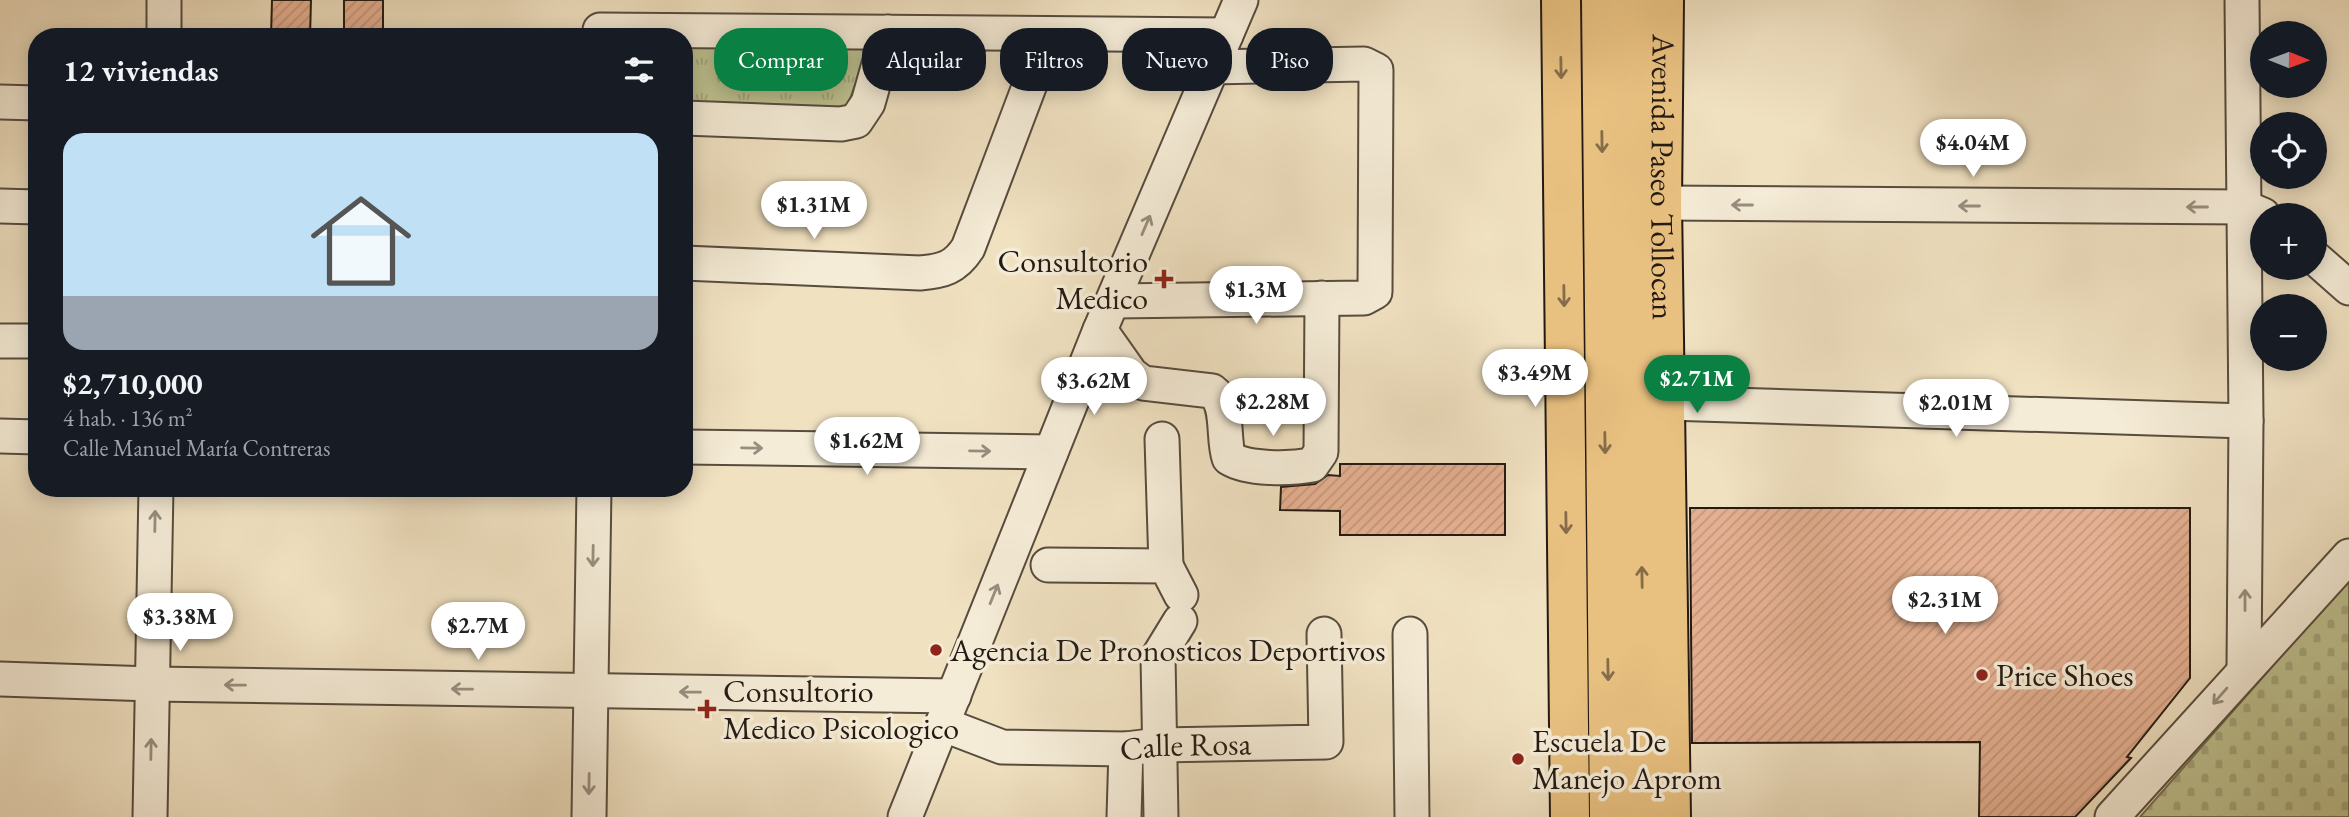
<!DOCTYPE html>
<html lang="es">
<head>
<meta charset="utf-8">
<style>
	:root { --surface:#171b24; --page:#242831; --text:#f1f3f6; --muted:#9ea1a6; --line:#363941; --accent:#0b8043 }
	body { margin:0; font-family:"EB Garamond",serif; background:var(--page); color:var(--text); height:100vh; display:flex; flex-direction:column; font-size:26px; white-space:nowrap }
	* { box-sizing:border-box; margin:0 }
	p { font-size:23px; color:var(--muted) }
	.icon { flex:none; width:38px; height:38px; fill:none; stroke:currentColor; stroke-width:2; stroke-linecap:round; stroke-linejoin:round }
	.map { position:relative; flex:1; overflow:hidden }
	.details { position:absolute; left:28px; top:28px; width:665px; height:469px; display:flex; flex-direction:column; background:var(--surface); border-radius:28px; box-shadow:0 4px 18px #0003 }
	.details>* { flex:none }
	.hud { position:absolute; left:714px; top:28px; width:665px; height:63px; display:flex; gap:14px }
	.needle { width:46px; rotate:91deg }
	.controls { position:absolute; left:2250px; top:21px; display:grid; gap:14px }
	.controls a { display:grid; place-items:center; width:77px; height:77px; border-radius:50%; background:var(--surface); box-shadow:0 4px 18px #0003; font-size:35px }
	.price { position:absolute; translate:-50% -60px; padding:0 16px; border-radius:24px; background:#fff; color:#222; font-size:23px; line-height:46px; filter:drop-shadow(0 2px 4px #0008) }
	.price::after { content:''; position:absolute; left:50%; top:42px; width:21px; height:16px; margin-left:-10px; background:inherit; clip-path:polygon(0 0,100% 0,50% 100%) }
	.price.selected { background:var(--accent); color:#fff }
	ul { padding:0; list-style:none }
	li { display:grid; align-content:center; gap:14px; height:371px; padding:0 35px }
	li+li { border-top:2px solid var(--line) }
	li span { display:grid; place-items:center; height:217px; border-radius:21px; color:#555 }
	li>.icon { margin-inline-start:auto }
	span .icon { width:126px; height:126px; fill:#fffc; stroke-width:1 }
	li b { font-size:30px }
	h2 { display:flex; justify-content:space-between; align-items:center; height:84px; padding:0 35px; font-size:30px }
	.tag { padding:0 24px; border-radius:28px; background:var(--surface); box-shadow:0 4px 18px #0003; font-size:24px; line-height:63px }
	.tag.selected { background:var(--accent); color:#fff }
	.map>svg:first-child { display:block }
</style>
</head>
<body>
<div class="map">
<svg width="2349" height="817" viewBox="0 0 2349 817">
	<defs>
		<pattern id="cemetery-stones" width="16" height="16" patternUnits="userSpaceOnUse" patternTransform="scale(1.75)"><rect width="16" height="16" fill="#bec18f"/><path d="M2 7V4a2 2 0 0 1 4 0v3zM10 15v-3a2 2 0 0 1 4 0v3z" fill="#a3a57a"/></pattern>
		<pattern id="park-tufts" width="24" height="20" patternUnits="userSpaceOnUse" patternTransform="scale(1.75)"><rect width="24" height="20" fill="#bec18f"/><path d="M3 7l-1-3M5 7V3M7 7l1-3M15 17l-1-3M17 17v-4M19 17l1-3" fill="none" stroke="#a3a57a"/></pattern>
		<pattern id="building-hatch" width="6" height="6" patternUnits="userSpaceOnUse" patternTransform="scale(1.75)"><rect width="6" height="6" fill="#e5b091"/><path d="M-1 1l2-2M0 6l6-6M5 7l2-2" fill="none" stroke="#c4977c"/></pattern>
	</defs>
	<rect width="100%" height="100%" fill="#f0e1c1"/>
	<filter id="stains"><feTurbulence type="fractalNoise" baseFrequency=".00286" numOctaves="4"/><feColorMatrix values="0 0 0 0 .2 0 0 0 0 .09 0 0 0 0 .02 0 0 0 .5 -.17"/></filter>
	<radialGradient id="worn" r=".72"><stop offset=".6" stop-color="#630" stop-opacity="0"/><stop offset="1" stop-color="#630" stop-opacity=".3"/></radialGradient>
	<polygon fill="url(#cemetery-stones)" stroke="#716e51" stroke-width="2" points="2349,579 2349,817 2140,817"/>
	<polygon fill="url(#park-tufts)" stroke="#716e51" stroke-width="2" points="874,32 841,124 684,118 684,37"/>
	<g fill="url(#building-hatch)" stroke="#241a13" stroke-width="2">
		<polygon points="272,0 311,0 310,37 271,37"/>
		<rect x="344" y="0" width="39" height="37"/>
		<polygon points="1340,464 1505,464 1505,535 1340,535 1340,511 1280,510 1281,487 1315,484 1328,475 1340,476"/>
		<polygon points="1690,508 2190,508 2190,678 2127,757 2131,758 2075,817 1979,817 1980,742 1692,743"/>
	</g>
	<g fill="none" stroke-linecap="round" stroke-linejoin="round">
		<g stroke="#574c3e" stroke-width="37">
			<g id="minor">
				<polyline points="2242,0 2246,421 2244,668"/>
				<polyline points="600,30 1226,35"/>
				<polyline points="164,37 164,0"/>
				<polyline points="0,102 37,103"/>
				<polyline points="684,118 841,124 856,121 868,103 888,32"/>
				<polyline points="1662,203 2244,207 2263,215"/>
				<polyline points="0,206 37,207"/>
				<polyline points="2315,258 2349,288"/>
				<path d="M 684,263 L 920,273 C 943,271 955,268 968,248 L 1049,34"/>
				<polyline points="1114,301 1364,298 1375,292 1376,70 1364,64 1211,67"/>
				<path d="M 1100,330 L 1131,374 L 1143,383 L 1212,391 C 1230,404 1222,438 1229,458 C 1248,470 1290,469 1312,465 L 1321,452 L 1322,298"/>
				<polyline points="0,341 37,341"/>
				<polyline points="1667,403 2246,421"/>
				<polyline points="0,436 37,437"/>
				<polyline points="1162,439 1166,566"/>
				<polyline points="684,447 1051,452"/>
				<polyline points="1048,565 1166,566 1181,595"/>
				<polyline points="1410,634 1412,817"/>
				<polyline points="0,679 152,684 954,696"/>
				<path id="s1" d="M 942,724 L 1002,747 L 1126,749 L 1159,745 L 1326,742 L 1324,634"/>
				<polyline points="150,817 156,488"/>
				<polyline points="589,817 594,488"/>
				<polyline points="905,817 1100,330 1241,0"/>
				<polyline points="1124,817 1126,749"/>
				<polyline points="1161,817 1158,657 1180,621"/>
				<polyline points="2112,817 2349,556"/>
			</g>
		</g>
		<g stroke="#241a13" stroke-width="42">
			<g id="major">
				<polyline points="1561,0 1570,817"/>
				<path id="s2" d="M 1664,0 L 1662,203 L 1671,817"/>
			</g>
		</g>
		<g stroke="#241a13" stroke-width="42">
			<g id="highway">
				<polyline points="1601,0 1609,817"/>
				<polyline points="1637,0 1644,817"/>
			</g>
		</g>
		<use href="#minor" stroke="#f5ecd7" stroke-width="33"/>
		<use href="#major" stroke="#e8c080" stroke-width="38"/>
		<use href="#highway" stroke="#e8c080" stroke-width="38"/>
	</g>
	<defs><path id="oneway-shaft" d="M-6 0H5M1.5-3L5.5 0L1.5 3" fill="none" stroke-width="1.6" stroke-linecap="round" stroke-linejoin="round" transform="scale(1.75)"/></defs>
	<g stroke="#866d4a">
		<use href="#oneway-shaft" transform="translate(1561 68) rotate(89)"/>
		<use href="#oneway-shaft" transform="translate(1602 142) rotate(89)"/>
		<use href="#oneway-shaft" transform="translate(1564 296) rotate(89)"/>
		<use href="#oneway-shaft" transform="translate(1605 443) rotate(89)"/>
		<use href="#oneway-shaft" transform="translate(1566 523) rotate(89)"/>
		<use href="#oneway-shaft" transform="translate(1642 577) rotate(-91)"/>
		<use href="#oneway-shaft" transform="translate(1608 670) rotate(89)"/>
	</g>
	<g stroke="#978e7f">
		<use href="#oneway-shaft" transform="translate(1742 205) rotate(-180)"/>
		<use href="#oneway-shaft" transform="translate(1969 206) rotate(-180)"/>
		<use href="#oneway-shaft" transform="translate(2197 207) rotate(-180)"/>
		<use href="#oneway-shaft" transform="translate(1146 225) rotate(-67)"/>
		<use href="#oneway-shaft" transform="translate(752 448) rotate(1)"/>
		<use href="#oneway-shaft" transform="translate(980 451) rotate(1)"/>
		<use href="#oneway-shaft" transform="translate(155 521) rotate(-89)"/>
		<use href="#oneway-shaft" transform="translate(593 556) rotate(91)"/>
		<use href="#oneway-shaft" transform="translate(994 594) rotate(-68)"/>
		<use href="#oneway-shaft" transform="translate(2245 600) rotate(-90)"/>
		<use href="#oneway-shaft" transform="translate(235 685) rotate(-179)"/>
		<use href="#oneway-shaft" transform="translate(462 689) rotate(-179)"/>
		<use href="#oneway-shaft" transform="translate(690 692) rotate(-179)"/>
		<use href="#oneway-shaft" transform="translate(2220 696) rotate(131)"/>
		<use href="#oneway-shaft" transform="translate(151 749) rotate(-89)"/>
		<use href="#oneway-shaft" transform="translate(589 784) rotate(91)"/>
	</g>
	<g fill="#8f2418" stroke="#f5ecd7" stroke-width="2.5">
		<path d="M1160.5 268.5h7v7h7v7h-7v7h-7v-7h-7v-7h7z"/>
		<circle cx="936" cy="650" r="7"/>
		<circle cx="1982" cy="675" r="7"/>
		<path d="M703.5 698.5h7v7h7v7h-7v7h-7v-7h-7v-7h7z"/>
		<circle cx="1518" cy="759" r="7"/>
	</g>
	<g text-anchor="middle" stroke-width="7" stroke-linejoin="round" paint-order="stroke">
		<g font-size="32" fill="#241a13" stroke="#f5ecd7">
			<text dy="11" stroke="none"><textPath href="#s2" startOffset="177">Avenida Paseo Tollocan</textPath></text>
			<text dy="11" stroke="none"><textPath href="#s1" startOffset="248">Calle Rosa</textPath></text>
		</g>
		<g font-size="32" fill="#241a13" stroke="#f5ecd7" text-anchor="start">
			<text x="1148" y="272" text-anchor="end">Consultorio<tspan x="1148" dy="37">Medico</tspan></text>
			<text x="950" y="661">Agencia De Pronosticos Deportivos</text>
			<text x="1996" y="686">Price Shoes</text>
			<text x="723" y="702">Consultorio<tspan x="723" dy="37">Medico Psicologico</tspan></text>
			<text x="1532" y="752">Escuela De<tspan x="1532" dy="37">Manejo Aprom</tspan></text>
		</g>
	</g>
	<rect width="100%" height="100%" filter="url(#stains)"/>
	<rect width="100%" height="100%" fill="url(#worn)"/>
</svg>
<div class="controls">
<a><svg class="needle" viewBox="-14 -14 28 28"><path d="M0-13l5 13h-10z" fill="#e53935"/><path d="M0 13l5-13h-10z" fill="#9ea1a6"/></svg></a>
<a><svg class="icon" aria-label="locate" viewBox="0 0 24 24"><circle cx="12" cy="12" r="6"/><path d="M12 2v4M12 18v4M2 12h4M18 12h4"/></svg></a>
<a>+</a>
<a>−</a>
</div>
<b class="price" style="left:1973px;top:179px">$4.04M</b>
<b class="price" style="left:814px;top:241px">$1.31M</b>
<b class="price" style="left:1256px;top:326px">$1.3M</b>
<b class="price" style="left:1535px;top:409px">$3.49M</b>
<b class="price selected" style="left:1697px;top:415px">$2.71M</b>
<b class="price" style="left:1094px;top:417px">$3.62M</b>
<b class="price" style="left:1273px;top:438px">$2.28M</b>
<b class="price" style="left:1956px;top:439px">$2.01M</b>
<b class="price" style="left:867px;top:477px">$1.62M</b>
<b class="price" style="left:1945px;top:636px">$2.31M</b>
<b class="price" style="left:180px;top:653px">$3.38M</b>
<b class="price" style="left:478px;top:662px">$2.7M</b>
<div class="hud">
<a class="tag selected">Comprar</a>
<a class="tag">Alquilar</a>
<a class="tag">Filtros</a>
<a class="tag">Nuevo</a>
<a class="tag">Piso</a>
</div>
<section class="details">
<h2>12 viviendas<svg class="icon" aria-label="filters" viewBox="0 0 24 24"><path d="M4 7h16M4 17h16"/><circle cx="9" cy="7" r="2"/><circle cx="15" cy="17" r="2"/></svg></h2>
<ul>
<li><span style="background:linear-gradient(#bfe0f5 75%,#9aa5b1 0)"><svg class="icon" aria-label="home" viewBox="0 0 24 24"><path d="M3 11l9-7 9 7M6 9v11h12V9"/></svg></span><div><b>$2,710,000</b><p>4 hab. · 136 m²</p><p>Calle Manuel María Contreras</p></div></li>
</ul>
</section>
</div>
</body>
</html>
